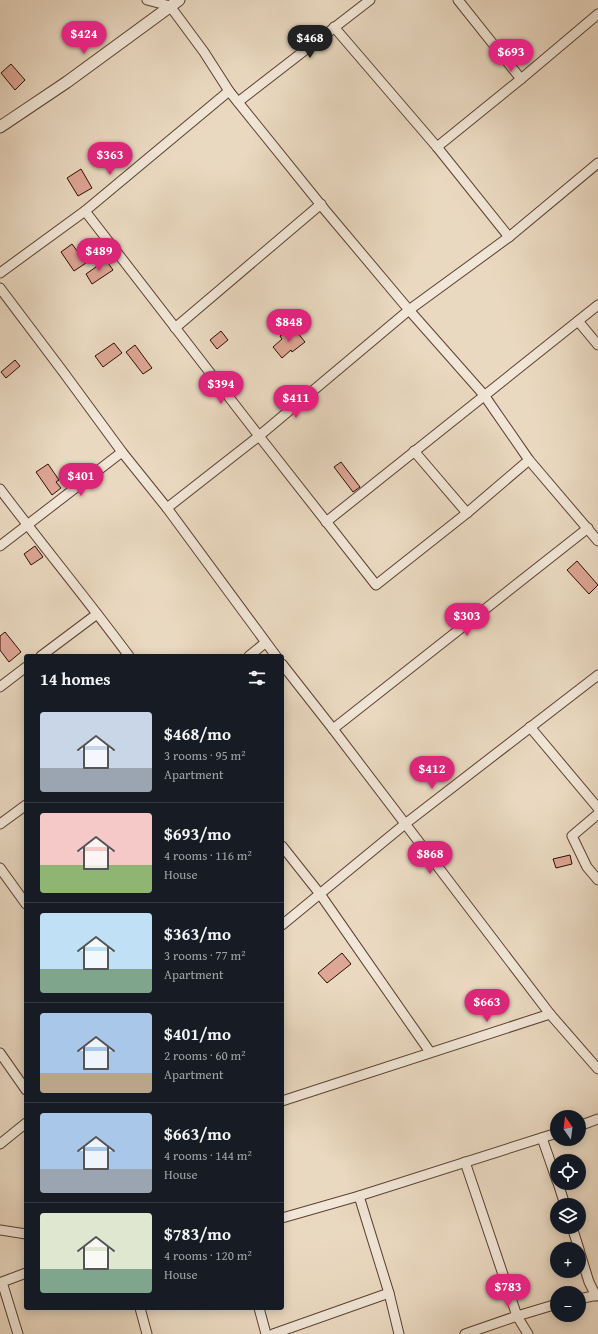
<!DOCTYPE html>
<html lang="en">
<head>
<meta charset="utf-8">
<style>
	:root { --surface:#171b24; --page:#242831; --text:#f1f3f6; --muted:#9ea1a6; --line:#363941; --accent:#db2777 }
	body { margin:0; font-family:"Gentium Book Plus",serif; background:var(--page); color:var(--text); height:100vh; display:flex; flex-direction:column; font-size:15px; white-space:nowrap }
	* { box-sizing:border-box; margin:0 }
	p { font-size:13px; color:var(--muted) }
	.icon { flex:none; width:22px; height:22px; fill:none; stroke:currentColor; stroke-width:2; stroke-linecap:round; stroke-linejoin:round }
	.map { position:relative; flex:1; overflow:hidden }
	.sheet { position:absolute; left:24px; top:654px; width:260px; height:656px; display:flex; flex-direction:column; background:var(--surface); border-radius:4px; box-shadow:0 2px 10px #0003 }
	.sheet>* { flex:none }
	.needle { width:26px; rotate:346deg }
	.buttons { position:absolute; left:550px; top:1110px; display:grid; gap:8px }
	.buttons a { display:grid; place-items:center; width:36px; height:36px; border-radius:50%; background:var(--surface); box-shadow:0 2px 10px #0003; font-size:20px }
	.price { position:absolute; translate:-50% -34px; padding:0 9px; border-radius:14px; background:var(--accent); color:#fff; font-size:13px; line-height:26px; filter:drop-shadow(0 1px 2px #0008) }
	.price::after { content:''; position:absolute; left:50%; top:24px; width:12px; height:9px; margin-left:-6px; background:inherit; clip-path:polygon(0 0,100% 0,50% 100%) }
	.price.active { background:#222; color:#fff }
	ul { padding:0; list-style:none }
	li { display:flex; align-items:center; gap:12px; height:100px; padding:0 16px }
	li+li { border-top:1px solid var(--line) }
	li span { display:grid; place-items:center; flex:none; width:112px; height:80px; border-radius:4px; color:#555 }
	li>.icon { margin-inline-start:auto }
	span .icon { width:48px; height:48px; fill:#fffc; stroke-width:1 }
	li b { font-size:17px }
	h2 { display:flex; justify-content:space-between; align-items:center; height:48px; padding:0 16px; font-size:17px }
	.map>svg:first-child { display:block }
</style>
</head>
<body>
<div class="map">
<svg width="598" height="1334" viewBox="0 0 598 1334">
	<rect width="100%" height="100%" fill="#ead9c1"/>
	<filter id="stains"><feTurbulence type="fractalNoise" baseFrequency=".005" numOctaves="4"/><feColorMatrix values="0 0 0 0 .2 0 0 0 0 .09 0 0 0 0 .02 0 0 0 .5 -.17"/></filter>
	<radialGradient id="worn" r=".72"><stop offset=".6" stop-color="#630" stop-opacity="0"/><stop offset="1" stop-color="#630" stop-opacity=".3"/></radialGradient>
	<g fill="#dda695" stroke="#2d0d01">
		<polygon points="11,64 25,80 15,90 1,73"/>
		<polygon points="81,169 92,188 78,196 67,178"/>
		<polygon points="72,244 86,263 74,271 61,252"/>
		<polygon points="106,260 113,270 92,284 86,274"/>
		<polygon points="293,327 305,342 292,352 291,350 282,358 273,347 282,339 280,336"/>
		<polygon points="221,331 228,340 217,349 210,340"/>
		<polygon points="114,343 122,353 103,367 95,356"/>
		<polygon points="135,345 152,368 143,374 126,352"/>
		<polygon points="15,360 20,366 6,378 1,372"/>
		<polygon points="341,462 360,487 353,492 334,467"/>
		<polygon points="48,464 59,480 56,482 61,488 52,495 36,472"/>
		<polygon points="35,546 43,557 31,565 24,554"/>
		<polygon points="577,561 598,585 589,594 567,570"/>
		<polygon points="5,632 21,652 9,662 0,650 0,636"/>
		<polygon points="570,855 572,864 556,868 553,859"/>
		<polygon points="342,953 351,964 327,983 318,973"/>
	</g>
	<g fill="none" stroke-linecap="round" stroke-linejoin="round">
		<g stroke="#5c4031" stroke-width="11">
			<g id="minor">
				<polyline points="147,0 170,6 204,52 229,91 325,210 409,310 484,395 529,460 598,541"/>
				<polyline points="458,0 521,79"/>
				<polyline points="334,27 437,147 509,237"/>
				<polyline points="238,102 370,0"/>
				<polyline points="437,147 521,79 598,14"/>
				<polyline points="85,211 259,436 376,585 467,513 529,460"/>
				<polyline points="0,273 85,211 229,91"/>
				<polyline points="0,288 64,373 122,452 167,508 276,656"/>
				<polyline points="578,321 598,345"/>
				<polyline points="175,328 321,204"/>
				<polyline points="414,451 467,513"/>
				<path d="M 0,489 C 42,545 87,599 129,656"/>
				<polyline points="167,508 259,436 409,310 509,237 598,163"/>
				<polyline points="326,522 598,305"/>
				<polyline points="0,546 122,452"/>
				<polyline points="41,656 97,614"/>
				<polyline points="249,656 265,643"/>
				<polyline points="282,664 333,729 550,1014 598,1069"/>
				<polyline points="0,687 26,667"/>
				<polyline points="530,727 598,808"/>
				<polyline points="333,729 588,528"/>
				<polyline points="598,814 572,836 587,867 598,880"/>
				<polyline points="0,824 26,805"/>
				<polyline points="282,846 320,894 430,1052"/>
				<polyline points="0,868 26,904"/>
				<polyline points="282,925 405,824 598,675"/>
				<polyline points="0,1053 26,1090"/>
				<polyline points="282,1101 550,1014"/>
				<polyline points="579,1126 598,1119"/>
				<polyline points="542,1138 557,1181"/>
				<polyline points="0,1144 26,1123"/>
				<polyline points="465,1162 517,1316 528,1334"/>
				<polyline points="558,1183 565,1205"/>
				<polyline points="359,1196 389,1293 399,1334"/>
				<polyline points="282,1218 359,1196 557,1133"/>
				<polyline points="572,1227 579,1249"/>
				<polyline points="0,1230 26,1234"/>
				<polyline points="579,1250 589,1282 596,1296"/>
				<polyline points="579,1299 598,1295"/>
				<polyline points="140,1308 147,1334"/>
				<polyline points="259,1308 266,1334"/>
				<polyline points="18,1334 2,1282 26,1273"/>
				<polyline points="273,1334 389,1293"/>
				<polyline points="465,1334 517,1316 557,1304"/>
			</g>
		</g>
		<g stroke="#5c4031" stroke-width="13">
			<polyline id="tertiary" points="0,127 67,82 179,0"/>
		</g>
		<use href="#minor" stroke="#f1e6d7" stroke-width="9"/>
		<use href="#tertiary" stroke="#f1e6d7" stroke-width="11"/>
	</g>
	<rect width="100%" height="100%" filter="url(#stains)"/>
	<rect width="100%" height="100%" fill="url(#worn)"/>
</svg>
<div class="buttons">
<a><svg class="needle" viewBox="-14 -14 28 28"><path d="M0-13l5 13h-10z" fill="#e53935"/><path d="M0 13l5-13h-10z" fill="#9ea1a6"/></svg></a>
<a><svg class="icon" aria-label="locate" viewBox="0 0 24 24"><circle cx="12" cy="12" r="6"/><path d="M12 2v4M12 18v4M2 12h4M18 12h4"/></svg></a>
<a><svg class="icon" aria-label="layers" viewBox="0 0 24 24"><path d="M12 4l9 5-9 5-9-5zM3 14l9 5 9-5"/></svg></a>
<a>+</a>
<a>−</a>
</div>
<b class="price" style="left:84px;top:55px">$424</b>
<b class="price active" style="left:310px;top:59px">$468</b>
<b class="price" style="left:511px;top:73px">$693</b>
<b class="price" style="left:110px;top:176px">$363</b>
<b class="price" style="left:99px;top:272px">$489</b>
<b class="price" style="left:289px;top:343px">$848</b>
<b class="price" style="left:221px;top:405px">$394</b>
<b class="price" style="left:296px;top:419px">$411</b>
<b class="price" style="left:81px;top:497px">$401</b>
<b class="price" style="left:467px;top:637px">$303</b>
<b class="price" style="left:432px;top:790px">$412</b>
<b class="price" style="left:430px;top:875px">$868</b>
<b class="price" style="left:487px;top:1023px">$663</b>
<b class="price" style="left:508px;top:1308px">$783</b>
<section class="sheet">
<h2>14 homes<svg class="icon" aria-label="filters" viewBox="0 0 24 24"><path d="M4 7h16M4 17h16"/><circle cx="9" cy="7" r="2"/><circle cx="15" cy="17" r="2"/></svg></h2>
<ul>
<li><span style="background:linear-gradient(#c9d6e8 70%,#9aa5b1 0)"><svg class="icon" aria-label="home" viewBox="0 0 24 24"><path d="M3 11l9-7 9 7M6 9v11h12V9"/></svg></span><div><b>$468/mo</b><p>3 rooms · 95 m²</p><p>Apartment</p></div></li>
<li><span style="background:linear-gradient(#f6c9c9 65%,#8fb573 0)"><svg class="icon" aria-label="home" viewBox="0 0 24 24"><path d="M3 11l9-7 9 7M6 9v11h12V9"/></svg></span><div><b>$693/mo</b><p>4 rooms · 116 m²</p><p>House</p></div></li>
<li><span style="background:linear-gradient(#bfe0f5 70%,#7fa58c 0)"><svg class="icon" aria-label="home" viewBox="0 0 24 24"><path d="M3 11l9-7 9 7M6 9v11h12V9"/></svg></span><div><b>$363/mo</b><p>3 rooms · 77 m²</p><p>Apartment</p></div></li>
<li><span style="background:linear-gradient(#a9c7e8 75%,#b9a48a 0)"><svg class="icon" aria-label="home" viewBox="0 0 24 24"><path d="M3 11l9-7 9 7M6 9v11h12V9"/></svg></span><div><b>$401/mo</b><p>2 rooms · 60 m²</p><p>Apartment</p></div></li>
<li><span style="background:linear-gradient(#a9c7e8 70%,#9aa5b1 0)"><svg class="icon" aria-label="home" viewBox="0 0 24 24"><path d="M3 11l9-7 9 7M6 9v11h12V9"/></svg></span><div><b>$663/mo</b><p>4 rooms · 144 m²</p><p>House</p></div></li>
<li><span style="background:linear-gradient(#dfe7d0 70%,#7fa58c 0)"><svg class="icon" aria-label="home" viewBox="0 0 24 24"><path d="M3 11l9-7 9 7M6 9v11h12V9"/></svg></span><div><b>$783/mo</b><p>4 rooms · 120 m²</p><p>House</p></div></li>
</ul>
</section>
</div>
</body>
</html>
